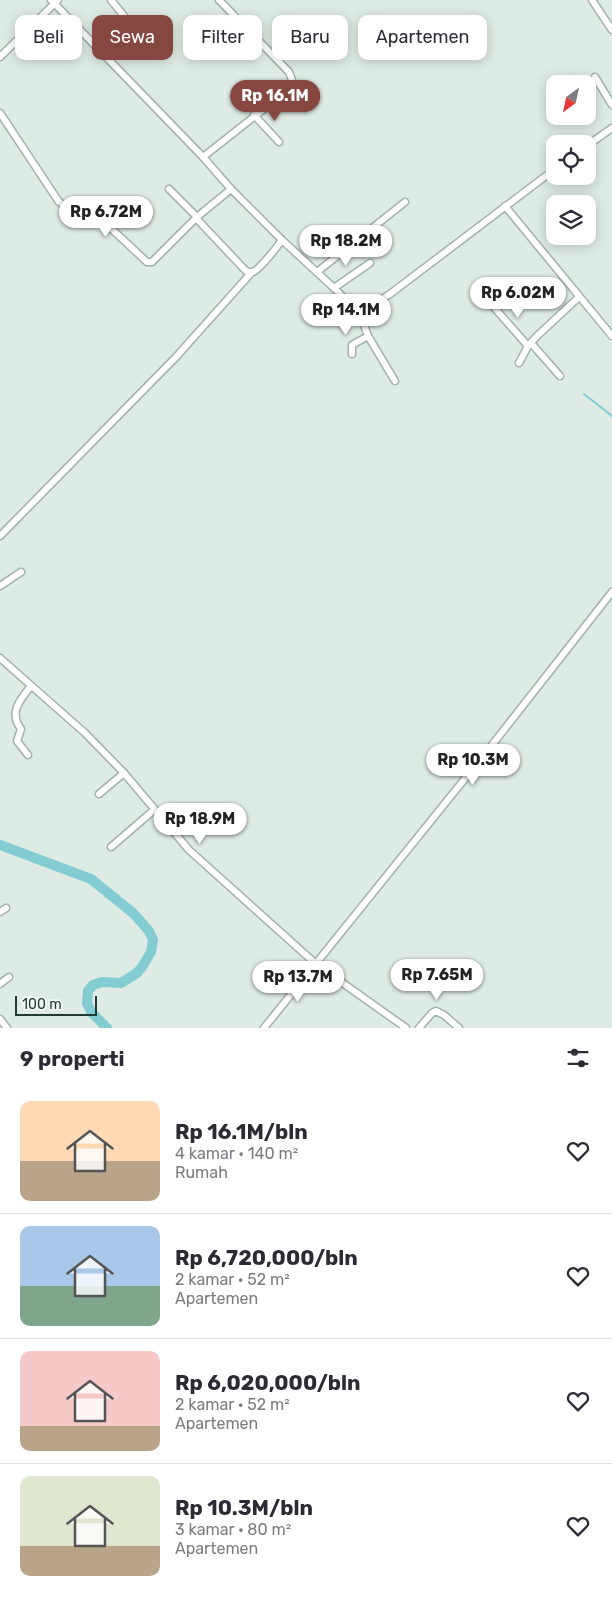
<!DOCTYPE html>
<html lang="id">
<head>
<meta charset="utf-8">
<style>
	:root { --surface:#fff; --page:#f7f7f7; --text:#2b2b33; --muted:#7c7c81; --line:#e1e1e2; --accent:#864740 }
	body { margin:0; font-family:Rubik,sans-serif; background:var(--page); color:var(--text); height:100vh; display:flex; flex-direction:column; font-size:19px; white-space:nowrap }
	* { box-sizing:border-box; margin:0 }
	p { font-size:16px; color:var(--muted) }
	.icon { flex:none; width:28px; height:28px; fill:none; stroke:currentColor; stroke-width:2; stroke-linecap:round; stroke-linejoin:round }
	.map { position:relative; height:1028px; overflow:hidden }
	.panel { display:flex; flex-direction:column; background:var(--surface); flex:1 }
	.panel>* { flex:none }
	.top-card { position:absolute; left:15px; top:15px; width:582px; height:45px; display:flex; gap:10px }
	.needle { width:32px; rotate:213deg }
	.fabs { position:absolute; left:546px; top:75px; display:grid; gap:10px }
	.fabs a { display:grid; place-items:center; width:50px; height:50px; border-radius:10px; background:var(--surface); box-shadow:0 2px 12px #0003; font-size:25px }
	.scale { position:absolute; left:15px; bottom:12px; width:82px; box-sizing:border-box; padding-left:5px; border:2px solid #1f3a30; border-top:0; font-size:14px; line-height:18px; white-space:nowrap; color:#1f3a30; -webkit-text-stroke:4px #eef7f2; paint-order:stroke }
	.price { position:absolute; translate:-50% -42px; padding:0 11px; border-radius:18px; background:#fff; color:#222; font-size:16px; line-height:32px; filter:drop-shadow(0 1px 2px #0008) }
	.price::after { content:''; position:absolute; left:50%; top:30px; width:15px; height:11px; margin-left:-8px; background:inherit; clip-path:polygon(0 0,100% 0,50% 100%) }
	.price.active { background:var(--accent); color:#fff }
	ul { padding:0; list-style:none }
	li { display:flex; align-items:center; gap:15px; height:125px; padding:0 20px }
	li+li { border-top:1px solid var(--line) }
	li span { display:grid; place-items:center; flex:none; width:140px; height:100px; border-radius:10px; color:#555 }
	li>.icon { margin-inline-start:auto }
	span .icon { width:60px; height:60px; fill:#fffc; stroke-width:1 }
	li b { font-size:21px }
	h2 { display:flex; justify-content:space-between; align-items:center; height:60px; padding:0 20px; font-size:21px }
	.tag { padding:0 18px; border-radius:10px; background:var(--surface); box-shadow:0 2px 12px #0003; font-size:18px; line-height:45px }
	.tag.active { background:var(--accent); color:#fff }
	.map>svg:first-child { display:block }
</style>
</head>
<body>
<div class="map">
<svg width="612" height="1028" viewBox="0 0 612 1028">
	<rect width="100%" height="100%" fill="#deeae4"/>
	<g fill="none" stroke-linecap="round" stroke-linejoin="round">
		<polyline stroke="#83cdd2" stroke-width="2" points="584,394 612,416"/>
		<polyline stroke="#83cdd2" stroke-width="10" points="0,845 91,879 133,913 149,931 153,940 151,952 142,967 137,973 121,983 102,982 93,985 88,991 87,1003 91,1012 107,1028"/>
		<g stroke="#a1b2aa" stroke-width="9">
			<g id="minor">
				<polyline points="51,0 203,157 231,189 282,240 334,288 360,314 390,294 555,169"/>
				<polyline points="111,0 124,16"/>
				<polyline points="592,0 612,30"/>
				<polyline points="0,57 58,0"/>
				<polyline points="595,77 612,105"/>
				<polyline points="0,113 59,202 64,205 83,204 87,206 147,262 152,262 197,217 231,189"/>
				<polyline points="254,115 279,142"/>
				<polyline points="588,145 612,128"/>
				<polyline points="203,157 274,101 290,85 292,80 289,72 219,0"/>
				<polyline points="169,189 197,217"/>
				<polyline points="505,206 612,336"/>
				<path d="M 196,218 L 245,270 C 248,272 249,273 253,272 C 260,269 277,247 282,240"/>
				<polyline points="317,272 405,202"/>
				<polyline points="334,288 370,263"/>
				<polyline points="492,305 528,346"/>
				<polyline points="360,314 368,336 395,381"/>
				<polyline points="531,343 560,376"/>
				<polyline points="352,354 352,345 368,336"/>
				<polyline points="519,363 528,346 537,336 579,297"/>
				<polyline points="0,536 176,357 252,272"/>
				<polyline points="0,586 21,572"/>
				<polyline points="0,658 85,733 124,773 189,850 316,964 406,1028"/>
				<path d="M 28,755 L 17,741 L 21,729 C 19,726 16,722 16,718 C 13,707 25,694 31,686"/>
				<polyline points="99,794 124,773"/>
				<polyline points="111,847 154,810"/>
				<polyline points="0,912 6,908"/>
				<polyline points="0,984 9,977"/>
				<polyline points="0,1019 7,1028"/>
				<polyline points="264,1028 492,745 612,592"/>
				<polyline points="419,1028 432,1013 436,1011 444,1015 459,1028"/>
			</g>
		</g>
		<use href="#minor" stroke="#fff" stroke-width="6"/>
	</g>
</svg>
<div class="fabs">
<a><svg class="needle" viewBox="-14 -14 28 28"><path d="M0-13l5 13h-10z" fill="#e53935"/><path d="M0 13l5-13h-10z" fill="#7c7c81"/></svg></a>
<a><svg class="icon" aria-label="locate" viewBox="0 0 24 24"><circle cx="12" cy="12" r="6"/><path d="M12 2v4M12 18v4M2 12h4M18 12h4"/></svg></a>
<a><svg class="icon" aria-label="layers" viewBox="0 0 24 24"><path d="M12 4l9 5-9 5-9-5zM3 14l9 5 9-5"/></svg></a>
</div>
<div class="scale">100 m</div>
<b class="price active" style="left:275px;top:122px">Rp 16.1M</b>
<b class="price" style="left:106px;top:238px">Rp 6.72M</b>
<b class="price" style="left:346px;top:267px">Rp 18.2M</b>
<b class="price" style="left:518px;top:319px">Rp 6.02M</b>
<b class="price" style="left:346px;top:336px">Rp 14.1M</b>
<b class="price" style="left:473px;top:786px">Rp 10.3M</b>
<b class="price" style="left:200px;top:845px">Rp 18.9M</b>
<b class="price" style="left:437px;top:1001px">Rp 7.65M</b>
<b class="price" style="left:298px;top:1003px">Rp 13.7M</b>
<div class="top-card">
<a class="tag">Beli</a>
<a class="tag active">Sewa</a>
<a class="tag">Filter</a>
<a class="tag">Baru</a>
<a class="tag">Apartemen</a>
</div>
</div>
<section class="panel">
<h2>9 properti<svg class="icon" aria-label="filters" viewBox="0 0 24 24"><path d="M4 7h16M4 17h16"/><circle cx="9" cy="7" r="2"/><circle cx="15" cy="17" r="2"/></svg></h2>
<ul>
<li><span style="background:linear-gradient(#ffd9b3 60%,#b9a48a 0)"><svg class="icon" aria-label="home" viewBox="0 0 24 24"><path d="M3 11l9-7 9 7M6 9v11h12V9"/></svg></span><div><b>Rp 16.1M/bln</b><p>4 kamar · 140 m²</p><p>Rumah</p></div><svg class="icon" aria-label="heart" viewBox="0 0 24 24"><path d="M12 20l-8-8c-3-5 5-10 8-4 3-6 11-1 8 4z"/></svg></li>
<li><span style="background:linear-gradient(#a9c7e8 60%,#7fa58c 0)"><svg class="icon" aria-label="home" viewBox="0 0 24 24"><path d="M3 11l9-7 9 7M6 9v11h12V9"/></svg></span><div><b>Rp 6,720,000/bln</b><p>2 kamar · 52 m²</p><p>Apartemen</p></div><svg class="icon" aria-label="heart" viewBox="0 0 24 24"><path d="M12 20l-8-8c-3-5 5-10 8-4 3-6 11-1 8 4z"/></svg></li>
<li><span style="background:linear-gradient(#f6c9c9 75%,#b9a48a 0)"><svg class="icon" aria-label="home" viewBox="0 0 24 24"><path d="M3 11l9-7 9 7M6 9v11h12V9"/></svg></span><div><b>Rp 6,020,000/bln</b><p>2 kamar · 52 m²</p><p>Apartemen</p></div><svg class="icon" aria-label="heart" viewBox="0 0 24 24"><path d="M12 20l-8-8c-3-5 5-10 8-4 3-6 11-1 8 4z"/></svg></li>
<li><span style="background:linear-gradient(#dfe7d0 70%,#b9a48a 0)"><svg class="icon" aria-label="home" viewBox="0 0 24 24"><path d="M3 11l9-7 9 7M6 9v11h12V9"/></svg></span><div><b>Rp 10.3M/bln</b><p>3 kamar · 80 m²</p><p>Apartemen</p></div><svg class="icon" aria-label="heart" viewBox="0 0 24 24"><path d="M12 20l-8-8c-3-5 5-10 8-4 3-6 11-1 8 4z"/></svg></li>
</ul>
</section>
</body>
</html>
